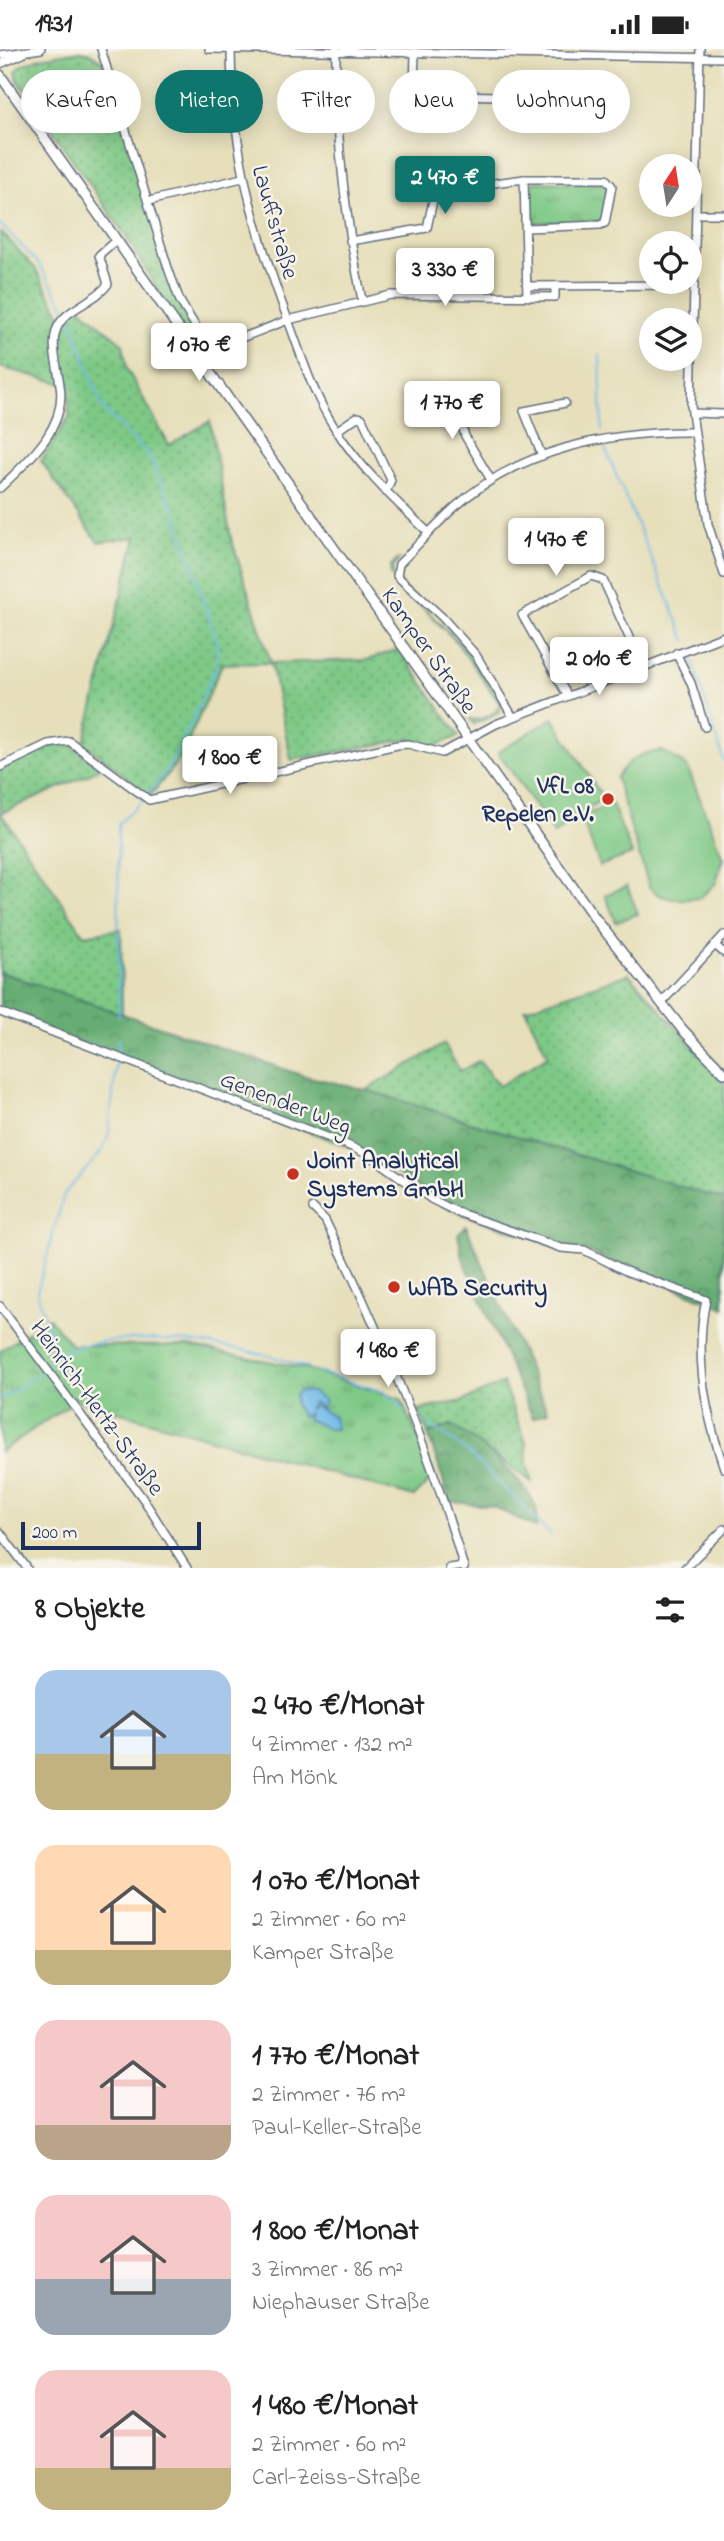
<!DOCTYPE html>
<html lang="de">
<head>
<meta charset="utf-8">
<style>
	:root { --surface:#fff; --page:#f2f2f2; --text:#222; --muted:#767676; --accent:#0f766e }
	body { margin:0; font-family:"Indie Flower",sans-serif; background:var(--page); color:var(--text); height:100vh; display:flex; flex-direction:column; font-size:26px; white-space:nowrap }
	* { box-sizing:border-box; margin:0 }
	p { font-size:23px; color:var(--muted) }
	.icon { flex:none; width:38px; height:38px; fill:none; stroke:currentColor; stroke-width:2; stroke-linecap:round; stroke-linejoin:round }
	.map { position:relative; height:1519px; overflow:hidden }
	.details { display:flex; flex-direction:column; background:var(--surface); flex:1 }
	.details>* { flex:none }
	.hud { position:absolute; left:21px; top:21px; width:682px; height:63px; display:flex; gap:14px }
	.needle { width:46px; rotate:12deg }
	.tools { position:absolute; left:639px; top:105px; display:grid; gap:14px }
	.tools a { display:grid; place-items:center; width:63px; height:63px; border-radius:50%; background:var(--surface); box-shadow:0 4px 18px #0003; font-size:35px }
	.scale { position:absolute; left:21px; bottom:18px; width:180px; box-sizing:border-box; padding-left:7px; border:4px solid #1b2f5e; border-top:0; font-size:19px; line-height:24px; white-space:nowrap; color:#1b2f5e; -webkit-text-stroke:5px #f7f3e8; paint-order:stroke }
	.price { position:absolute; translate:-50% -60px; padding:0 16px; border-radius:7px; background:#fff; color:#222; font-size:23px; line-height:46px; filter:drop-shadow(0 2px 4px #0008) }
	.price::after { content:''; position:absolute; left:50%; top:42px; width:21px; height:16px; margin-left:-10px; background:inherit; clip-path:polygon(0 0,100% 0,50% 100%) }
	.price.selected { background:var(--accent); color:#fff }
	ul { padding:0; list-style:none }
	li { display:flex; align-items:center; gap:21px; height:175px; padding:0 35px }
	li span { display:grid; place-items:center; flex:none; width:196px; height:140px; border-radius:21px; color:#555 }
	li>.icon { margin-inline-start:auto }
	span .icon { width:84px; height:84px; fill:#fffc; stroke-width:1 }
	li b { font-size:30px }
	h2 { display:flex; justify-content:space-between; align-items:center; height:84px; padding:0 35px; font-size:30px }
	.tag { padding:0 24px; border-radius:32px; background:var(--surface); box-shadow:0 4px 18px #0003; font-size:24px; line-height:63px }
	.tag.selected { background:var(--accent); color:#fff }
	.status { display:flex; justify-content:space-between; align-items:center; height:49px; padding:0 35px; background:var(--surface); direction:ltr }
	.status svg { height:19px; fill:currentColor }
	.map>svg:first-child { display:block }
</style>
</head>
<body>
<div class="status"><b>19:31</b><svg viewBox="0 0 49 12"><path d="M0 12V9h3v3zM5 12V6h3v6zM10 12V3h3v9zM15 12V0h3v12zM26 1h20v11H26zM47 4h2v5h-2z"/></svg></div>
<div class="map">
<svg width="724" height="1519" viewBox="0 0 724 1519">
	<defs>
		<pattern id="grass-dots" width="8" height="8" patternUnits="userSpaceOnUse" patternTransform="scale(1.75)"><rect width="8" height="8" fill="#7ec986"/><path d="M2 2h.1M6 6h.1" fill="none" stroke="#66a471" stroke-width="1.8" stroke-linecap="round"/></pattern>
		<pattern id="forest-crowns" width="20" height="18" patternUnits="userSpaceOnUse" patternTransform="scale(1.75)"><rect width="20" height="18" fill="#66ad73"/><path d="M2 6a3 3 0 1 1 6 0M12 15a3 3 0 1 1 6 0" fill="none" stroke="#538d62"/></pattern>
		<pattern id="park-tufts" width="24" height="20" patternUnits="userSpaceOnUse" patternTransform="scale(1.75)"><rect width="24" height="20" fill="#7ec986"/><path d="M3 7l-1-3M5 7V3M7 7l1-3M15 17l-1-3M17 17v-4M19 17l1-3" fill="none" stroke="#66a471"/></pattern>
	</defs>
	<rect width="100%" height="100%" fill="#f7f3e8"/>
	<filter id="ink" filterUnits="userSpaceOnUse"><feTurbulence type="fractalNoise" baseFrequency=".0143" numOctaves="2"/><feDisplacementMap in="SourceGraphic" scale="14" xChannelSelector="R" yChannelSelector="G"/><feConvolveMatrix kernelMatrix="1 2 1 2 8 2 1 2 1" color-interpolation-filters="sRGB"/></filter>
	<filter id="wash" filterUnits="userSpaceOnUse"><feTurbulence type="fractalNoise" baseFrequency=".00686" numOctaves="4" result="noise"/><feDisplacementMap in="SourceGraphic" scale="28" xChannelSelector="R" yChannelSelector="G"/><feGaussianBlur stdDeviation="1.57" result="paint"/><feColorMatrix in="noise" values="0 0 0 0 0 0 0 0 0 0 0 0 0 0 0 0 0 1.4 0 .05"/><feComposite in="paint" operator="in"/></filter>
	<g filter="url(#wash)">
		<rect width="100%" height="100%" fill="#e6dfba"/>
		<g fill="url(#grass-dots)" stroke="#4c7c72" stroke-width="2">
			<polygon points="81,2 90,4 103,13 180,252 210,301 197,305 125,186 18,32 16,23 22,16 40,9"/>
			<polygon points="0,182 35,219 61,266 77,256 123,295 127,320 169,396 210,372 231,489 271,614 367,611 399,600 459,687 434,697 409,690 291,711 271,614 222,615 182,707 150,747 84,694 136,488 98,493 41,412 69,368 68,336 0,318"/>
			<path d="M 400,509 L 392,520 L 394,529 L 470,604 L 503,654 L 498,665 L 474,675 L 470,670 C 480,673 496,665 500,655 L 455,591 L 390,526 L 391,516 Z"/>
			<polygon points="68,693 100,718 88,726 1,764 84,886 121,880 122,966 0,923 0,719 48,696"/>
			<polygon points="629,925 724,1032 724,1151 366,1041 444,995 460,1022 479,1012 499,1037 548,1007 525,960"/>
			<polygon points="503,1334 526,1394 527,1415 532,1433 451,1376 428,1385 418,1361 463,1352"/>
		</g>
		<g fill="url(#forest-crowns)" stroke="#406e68" stroke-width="2">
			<polygon points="0,923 301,1026 366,1041 724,1151 724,1259 584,1201 561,1199 457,1163 367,1105 0,963"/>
			<polygon points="466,1177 548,1363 533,1369 463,1210 458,1185"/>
			<path d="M 451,1376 C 475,1390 530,1433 537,1462 C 538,1467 536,1474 536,1479 L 494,1458 L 450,1452 L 428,1385 Z"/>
		</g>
		<g fill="url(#park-tufts)" stroke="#4c7c72" stroke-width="2">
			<polygon points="535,133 607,135 602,172 532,174 531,139"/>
			<polygon points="49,1269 71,1296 190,1297 303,1319 401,1350 435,1426 414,1448 76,1351 0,1403 0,1302"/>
		</g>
		<g fill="#7ec986" stroke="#4c7c72" stroke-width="2">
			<polygon points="553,669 603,749 554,785 498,703"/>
			<path d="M 663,702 L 687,717 L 723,809 L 716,834 L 700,849 C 683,851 661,853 649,838 L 616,729 C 628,710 640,703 663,702 Z"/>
			<polygon points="612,755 632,805 600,817 581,768"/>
			<polygon points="627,837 638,865 616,873 605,846"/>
		</g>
		<polygon fill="#71bae9" stroke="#4674a4" stroke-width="2" points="299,1342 312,1343 325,1352 322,1359 314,1353 309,1359 315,1357 334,1368 336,1380 329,1380 307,1370 309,1364 302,1368 295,1356 295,1346"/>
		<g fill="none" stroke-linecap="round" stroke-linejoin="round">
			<g stroke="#71bae9" stroke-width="2">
				<polyline points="0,175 39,215 66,260"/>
				<polyline points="71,270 102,358 148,405 173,458 217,593 216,618 184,689 171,715 148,745"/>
				<polyline points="600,305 602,381"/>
				<polyline points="605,399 686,592"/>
				<polyline points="692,609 724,712"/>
				<polyline points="119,967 118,775 142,752"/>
				<polyline points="118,1004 118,990"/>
				<polyline points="53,1312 50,1285 37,1243 64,1145 102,1102 108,1088 117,1010"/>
				<path d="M 48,1318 C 53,1312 60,1303 68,1301 C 129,1278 248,1296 308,1319"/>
				<polyline points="316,1322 384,1343 403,1360"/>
				<polyline points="0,1350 44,1322"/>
				<polyline points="426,1373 468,1403 551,1486"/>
			</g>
		</g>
	</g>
	<g filter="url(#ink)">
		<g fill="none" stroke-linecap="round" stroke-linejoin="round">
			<g stroke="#626d7e" stroke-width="10">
				<g id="minor">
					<polyline points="101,0 168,219 180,252 210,301 288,271 391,246 555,248 555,237"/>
					<polyline points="209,0 724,9"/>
					<path d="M 231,0 C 232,106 254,181 291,279 C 303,312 314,346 333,376 C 358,417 393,450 428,483"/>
					<path d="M 336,0 C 335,86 345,167 362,251"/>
					<polyline points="700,0 691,357 708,475 724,525"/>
					<polyline points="415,3 414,45 578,49"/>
					<polyline points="0,6 41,0"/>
					<polyline points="0,15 23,5"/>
					<polyline points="524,130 606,130 612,137 605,174 600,176 527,179"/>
					<polyline points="149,152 242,129"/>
					<polyline points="696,165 724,165"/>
					<polyline points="350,192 427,179 434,147 444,141 524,130 527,247"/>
					<polyline points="527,237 694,236"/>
					<polyline points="450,338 465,387 491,431"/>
					<polyline points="693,364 724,365"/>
					<polyline points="336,382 357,368 362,369 391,431 386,443"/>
					<polyline points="542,407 524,362 565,354"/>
					<path d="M 0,439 C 28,412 67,379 60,336 C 58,319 51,298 56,282 C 63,259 95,254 108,235 L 99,206 L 116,191"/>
					<polyline points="676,604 691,634 705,678"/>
					<polyline points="567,646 522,566 591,527 603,531 642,617"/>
					<path d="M 513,668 L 476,606 L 442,568 L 397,527 L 399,515 C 418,496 435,476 455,458 C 520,400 610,382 694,383"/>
					<polyline points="0,718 48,695 69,692 149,751 397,696 408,695 442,704 496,675 724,587"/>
					<polyline points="715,896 724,904"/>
					<polyline points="661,954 724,886"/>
					<path d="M 0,963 L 345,1095 L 367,1105 L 431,1150 L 457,1163 L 561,1199 L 584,1201 L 628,1223 L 706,1251 C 694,1306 706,1367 724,1419"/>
					<path d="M 313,1159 L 325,1171 C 381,1284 429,1398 464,1519"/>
					<polyline points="0,1257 144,1451 187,1519"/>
					<polyline points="0,1483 27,1519"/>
					<polyline points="449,1519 464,1517"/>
					<polyline points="685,1519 724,1480"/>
				</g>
			</g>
			<g stroke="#626d7e" stroke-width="12">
				<polyline id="major" points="0,26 594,868 682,980 724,1024"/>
			</g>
			<use href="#minor" stroke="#fff" stroke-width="7"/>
			<use href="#major" stroke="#fff" stroke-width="9"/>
		</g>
	</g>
	<g fill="#c8321e" stroke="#f7f3e8" stroke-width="2.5">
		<circle cx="608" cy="750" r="7"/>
		<circle cx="293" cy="1125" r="7"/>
		<circle cx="394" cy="1238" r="7"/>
	</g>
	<g text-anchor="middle" stroke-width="5" stroke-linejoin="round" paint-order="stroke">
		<g font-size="24" fill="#1b2f5e" stroke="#f7f3e8">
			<text transform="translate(276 173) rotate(74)" y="8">Lauffstraße</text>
			<text transform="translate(430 601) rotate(55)" y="8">Kamper Straße</text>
			<text transform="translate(286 1053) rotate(21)" y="8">Genender Weg</text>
			<text transform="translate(98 1358) rotate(54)" y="8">Heinrich-Hertz-Straße</text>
		</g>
		<g font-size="24" font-weight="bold" fill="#1b2f5e" stroke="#f7f3e8" text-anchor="start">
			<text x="594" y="744" text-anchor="end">VfL 08<tspan x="594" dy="28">Repelen e.V.</tspan></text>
			<text x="307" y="1119">Joint Analytical<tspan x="307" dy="28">Systems GmbH</tspan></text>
			<text x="408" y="1246">WAB Security</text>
		</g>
	</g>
</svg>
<div class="tools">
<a><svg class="needle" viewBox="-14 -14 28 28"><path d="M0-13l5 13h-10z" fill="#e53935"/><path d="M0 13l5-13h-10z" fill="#767676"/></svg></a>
<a><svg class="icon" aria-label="locate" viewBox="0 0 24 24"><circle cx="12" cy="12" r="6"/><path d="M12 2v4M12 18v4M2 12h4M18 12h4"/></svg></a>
<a><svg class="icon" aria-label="layers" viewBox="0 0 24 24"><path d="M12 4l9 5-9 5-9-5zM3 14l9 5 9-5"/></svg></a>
</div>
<div class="scale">200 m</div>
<b class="price selected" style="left:445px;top:167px">2 470 €</b>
<b class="price" style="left:445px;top:259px">3 330 €</b>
<b class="price" style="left:199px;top:334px">1 070 €</b>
<b class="price" style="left:452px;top:392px">1 770 €</b>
<b class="price" style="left:556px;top:529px">1 470 €</b>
<b class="price" style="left:599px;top:648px">2 010 €</b>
<b class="price" style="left:230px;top:747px">1 800 €</b>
<b class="price" style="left:388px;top:1340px">1 480 €</b>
<div class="hud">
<a class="tag">Kaufen</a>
<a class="tag selected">Mieten</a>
<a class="tag">Filter</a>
<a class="tag">Neu</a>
<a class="tag">Wohnung</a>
</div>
</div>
<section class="details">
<h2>8 Objekte<svg class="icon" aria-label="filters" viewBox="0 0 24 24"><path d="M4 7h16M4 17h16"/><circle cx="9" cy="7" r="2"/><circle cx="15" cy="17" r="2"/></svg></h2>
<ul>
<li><span style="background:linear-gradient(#a9c7e8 60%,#c2b280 0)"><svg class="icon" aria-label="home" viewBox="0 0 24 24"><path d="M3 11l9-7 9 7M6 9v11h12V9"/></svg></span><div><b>2 470 €/Monat</b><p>4 Zimmer · 132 m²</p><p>Am Mönk</p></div></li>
<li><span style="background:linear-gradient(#ffd9b3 75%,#c2b280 0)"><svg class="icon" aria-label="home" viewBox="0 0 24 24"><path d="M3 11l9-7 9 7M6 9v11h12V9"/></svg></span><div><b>1 070 €/Monat</b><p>2 Zimmer · 60 m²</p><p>Kamper Straße</p></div></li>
<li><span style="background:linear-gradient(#f6c9c9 75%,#b9a48a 0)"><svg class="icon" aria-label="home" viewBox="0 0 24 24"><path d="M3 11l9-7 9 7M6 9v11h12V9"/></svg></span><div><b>1 770 €/Monat</b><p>2 Zimmer · 76 m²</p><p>Paul-Keller-Straße</p></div></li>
<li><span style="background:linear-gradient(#f6c9c9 60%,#9aa5b1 0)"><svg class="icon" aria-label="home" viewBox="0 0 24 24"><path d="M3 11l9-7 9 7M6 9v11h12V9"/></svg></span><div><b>1 800 €/Monat</b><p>3 Zimmer · 86 m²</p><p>Niephauser Straße</p></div></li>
<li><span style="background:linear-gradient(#f6c9c9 70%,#c2b280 0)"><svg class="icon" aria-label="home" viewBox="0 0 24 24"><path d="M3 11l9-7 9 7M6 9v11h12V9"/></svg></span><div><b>1 480 €/Monat</b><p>2 Zimmer · 60 m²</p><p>Carl-Zeiss-Straße</p></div></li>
</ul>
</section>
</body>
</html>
